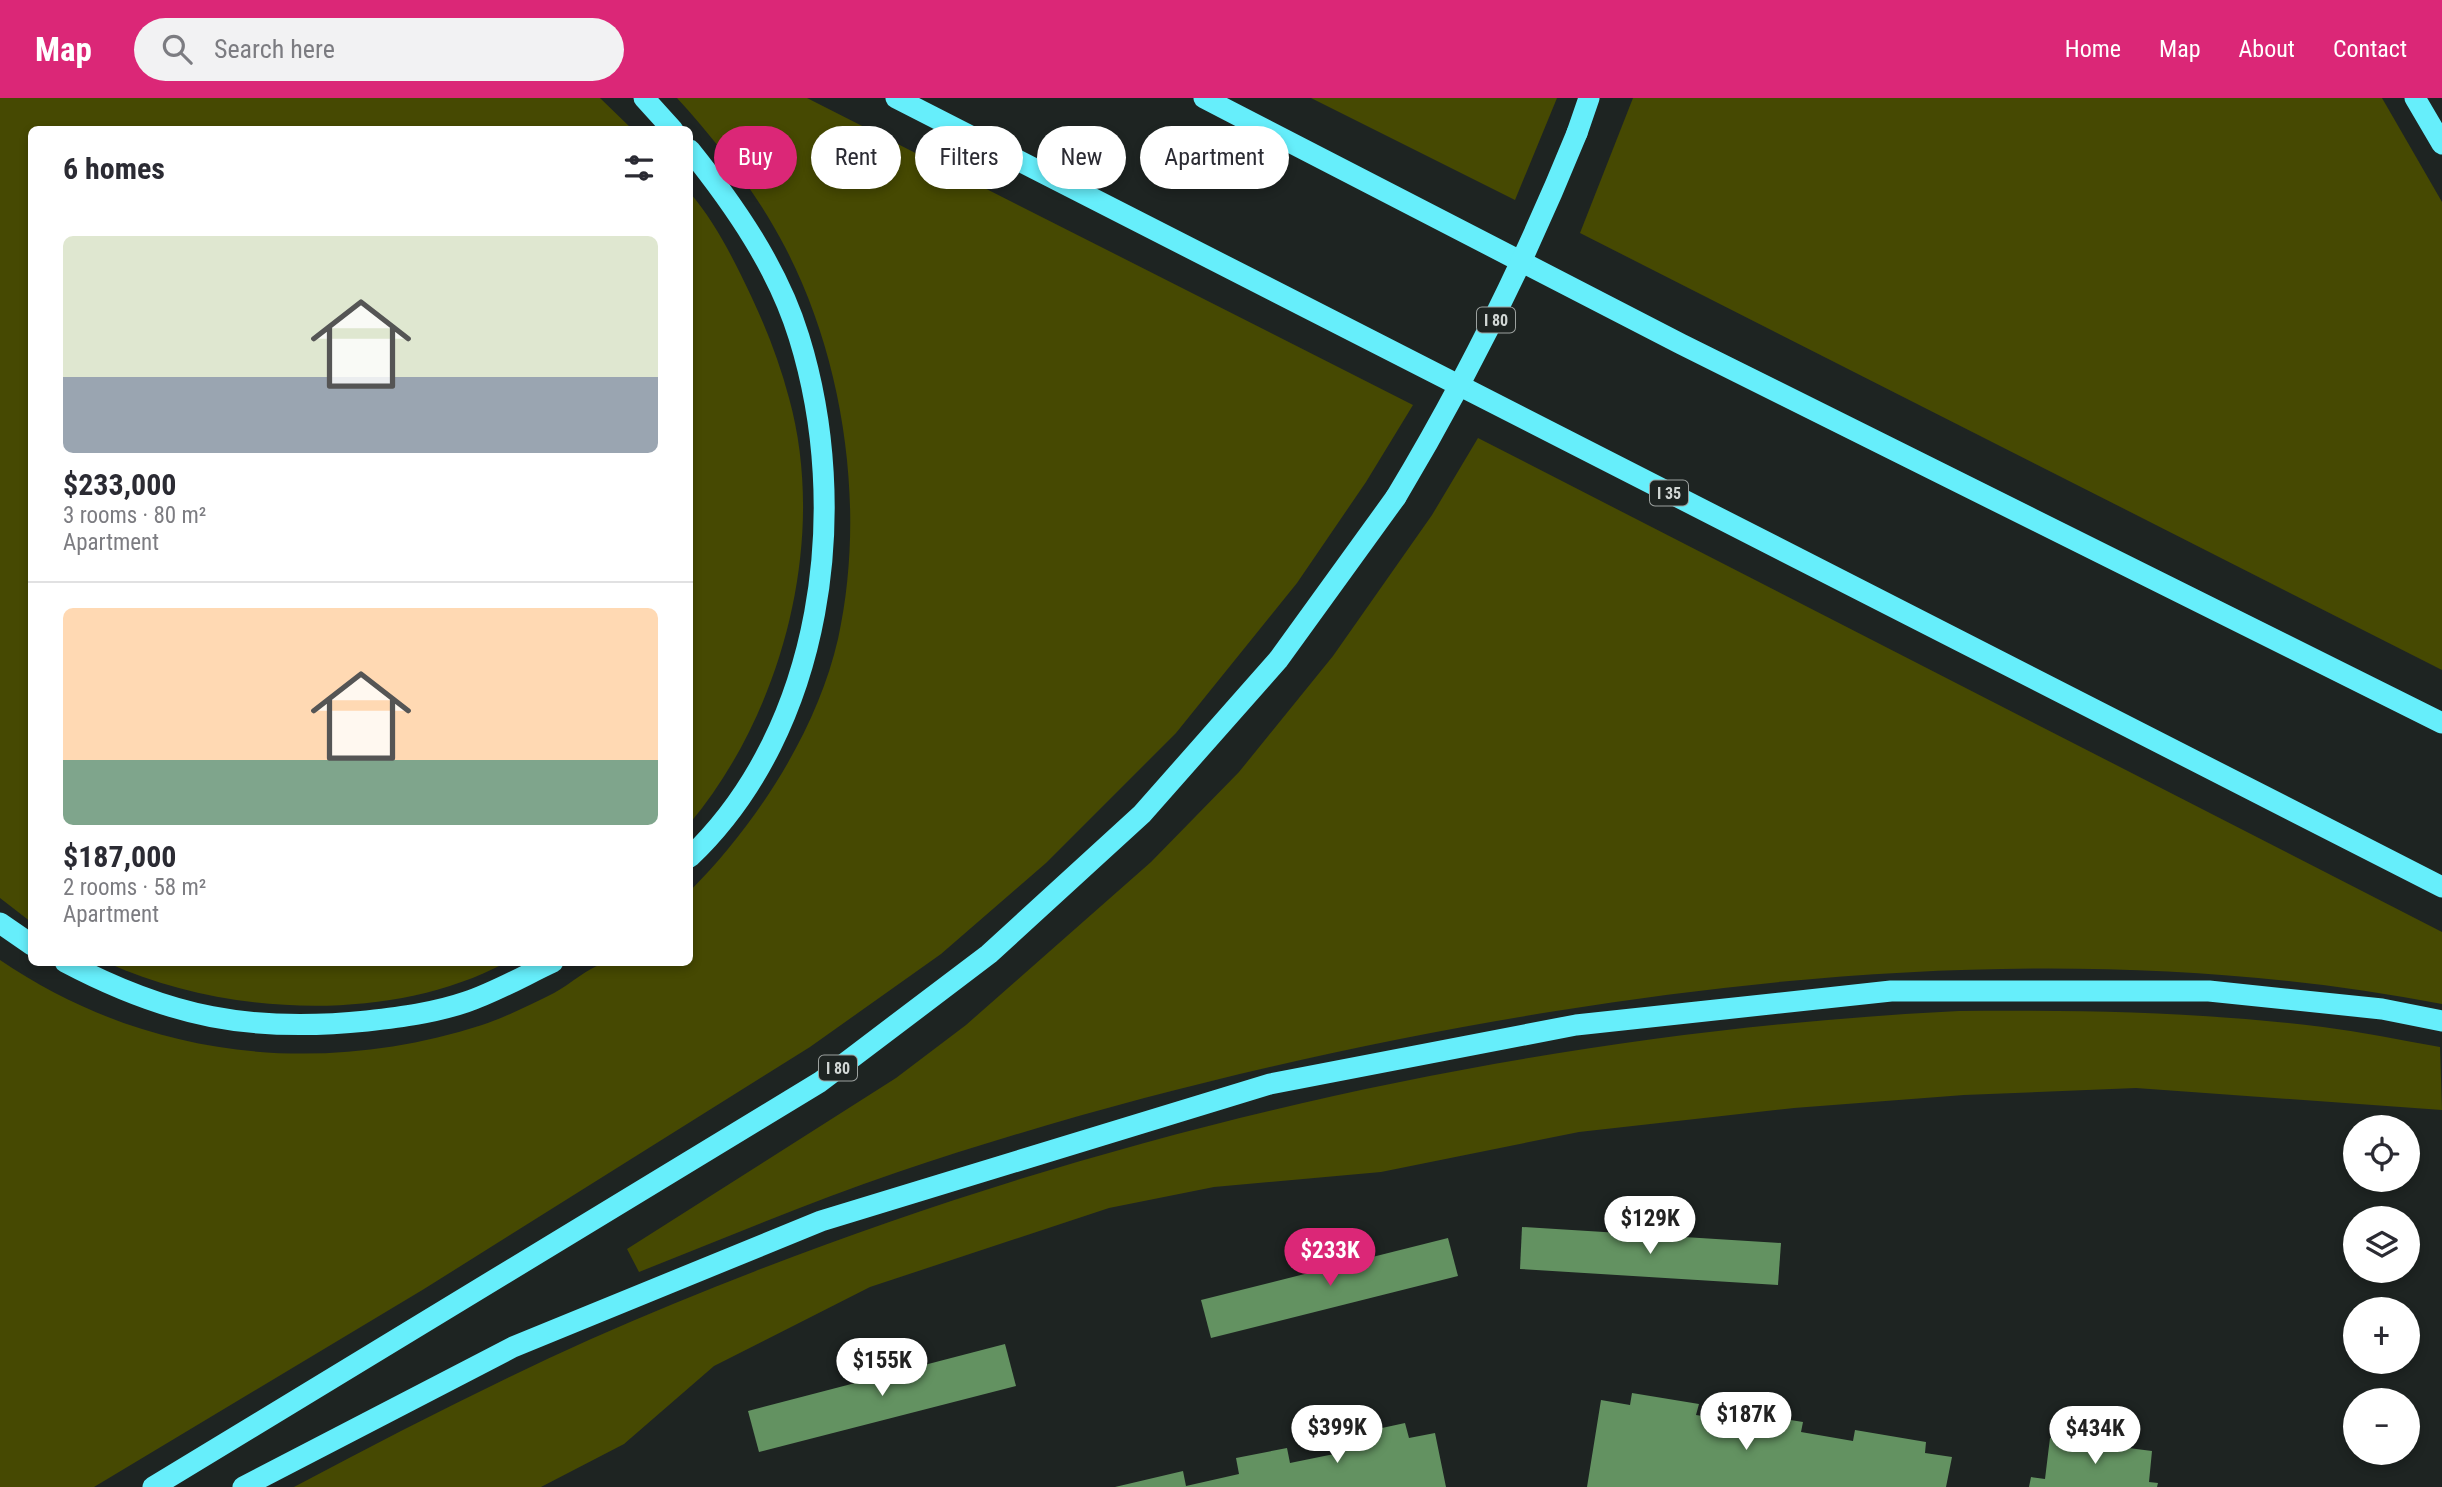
<!DOCTYPE html>
<html lang="en">
<head>
<meta charset="utf-8">
<style>
	:root { --surface:#fff; --page:#f2f2f3; --text:#2b2b33; --muted:#7c7c81; --line:#e1e1e2; --accent:#db2777 }
	body { margin:0; font-family:"Roboto Condensed",sans-serif; background:var(--page); color:var(--text); height:100vh; display:flex; flex-direction:column; font-size:26px; white-space:nowrap }
	* { box-sizing:border-box; margin:0 }
	p { font-size:23px; color:var(--muted) }
	.icon { flex:none; width:38px; height:38px; fill:none; stroke:currentColor; stroke-width:2; stroke-linecap:round; stroke-linejoin:round }
	.map { position:relative; flex:1; overflow:hidden }
	.panel { position:absolute; left:28px; top:28px; width:665px; height:840px; display:flex; flex-direction:column; background:var(--surface); border-radius:10px; box-shadow:0 4px 10px #0003 }
	.panel>* { flex:none }
	.guide { position:absolute; left:714px; top:28px; width:665px; height:63px; display:flex; gap:14px }
	.tools { position:absolute; left:2343px; top:1017px; display:grid; gap:14px }
	.tools a { display:grid; place-items:center; width:77px; height:77px; border-radius:50%; background:var(--surface); box-shadow:0 4px 10px #0003; font-size:35px }
	.price { position:absolute; translate:-50% -60px; padding:0 16px; border-radius:24px; background:#fff; color:#222; font-size:23px; line-height:46px; filter:drop-shadow(0 2px 4px #0008) }
	.price::after { content:''; position:absolute; left:50%; top:42px; width:21px; height:16px; margin-left:-10px; background:inherit; clip-path:polygon(0 0,100% 0,50% 100%) }
	.price.active { background:var(--accent); color:#fff }
	ul { padding:0; list-style:none }
	li { display:grid; align-content:center; gap:14px; height:371px; padding:0 35px }
	li+li { border-top:2px solid var(--line) }
	li span { display:grid; place-items:center; height:217px; border-radius:10px; color:#555 }
	li>.icon { margin-inline-start:auto }
	span .icon { width:126px; height:126px; fill:#fffc; stroke-width:1 }
	li b { font-size:30px }
	h2 { display:flex; justify-content:space-between; align-items:center; height:84px; padding:0 35px; font-size:30px }
	.pill { padding:0 24px; border-radius:32px; background:var(--surface); box-shadow:0 4px 10px #0003; font-size:24px; line-height:63px }
	.pill.active { background:var(--accent); color:#fff }
	header { display:flex; align-items:center; gap:42px; box-sizing:border-box; height:98px; padding:0 35px; background:var(--accent); color:#fff }
	header strong { font-size:33px }
	nav { display:flex; gap:38px; margin-inline-start:auto; font-size:24px }
	.search { width:490px; height:63px; background:var(--page); display:flex; align-items:center; gap:18px; box-sizing:border-box; padding:0 24px; border-radius:38px; color:var(--muted); font-size:26px }
	.map>svg:first-child { display:block }
</style>
</head>
<body>
<header>
<strong>Map</strong>
<div class="search"><svg class="icon" aria-label="search" viewBox="0 0 24 24"><circle cx="10" cy="10" r="6"/><path d="M15 15l6 6"/></svg>Search here</div>
<nav><a>Home</a><a>Map</a><a>About</a><a>Contact</a></nav>
</header>
<div class="map">
<svg width="2442" height="1389" viewBox="0 0 2442 1389">
	<rect width="100%" height="100%" fill="#1e2422"/>
	<g fill="#464902">
		<polygon points="0,0 600,0 632,31 32,32 31,824 0,800"/>
		<path d="M 677,0 L 807,0 L 1413,307 L 1366,384 L 1297,485 L 1176,635 L 1046,765 L 941,856 L 810,949 L 424,1191 L 94,1389 L 0,1389 L 0,862 C 144,960 317,980 482,927 C 506,919 532,906 554,895 C 571,886 587,870 605,865 C 621,860 670,864 690,864 L 690,793 C 756,727 817,633 838,541 C 866,414 845,264 785,149 C 757,95 718,45 677,0 Z"/>
		<polygon points="1311,0 1557,0 1515,102"/>
		<polygon points="1633,0 2382,0 2442,104 2442,572 1580,135"/>
		<path d="M 690,95 C 716,125 735,164 752,200 C 767,232 780,266 789,300 C 828,441 783,614 690,725 Z"/>
		<path d="M 1478,340 L 2442,834 L 2442,906 C 2149,850 1849,866 1556,913 C 1333,949 1112,1002 898,1074 C 810,1104 725,1140 639,1174 L 627,1151 L 896,980 L 966,927 L 1151,764 L 1239,674 L 1333,558 L 1432,417 Z"/>
		<path d="M 108,865 L 505,865 C 390,926 225,918 108,865 Z"/>
		<path d="M 1959,913 C 2081,912 2203,914 2323,929 C 2362,934 2401,942 2440,949 L 2442,1012 L 2136,990 L 1964,997 L 1794,1010 L 1579,1034 L 1381,1074 L 1214,1089 L 1109,1110 L 870,1189 L 714,1268 L 624,1346 L 541,1389 L 294,1389 C 418,1323 543,1259 673,1206 C 1081,1038 1518,935 1959,913 Z"/>
	</g>
	<g fill="#639261">
		<polygon points="1522,1129 1781,1145 1778,1187 1520,1171"/>
		<polygon points="1448,1140 1458,1178 1211,1240 1201,1202"/>
		<polygon points="1005,1246 1016,1288 759,1354 748,1313"/>
		<polygon points="1632,1295 1699,1306 1696,1317 1750,1326 1752,1316 1803,1324 1801,1334 1853,1343 1855,1332 1926,1344 1925,1355 1952,1359 1946,1389 1587,1389 1601,1302 1630,1307"/>
		<polygon points="1405,1325 1409,1340 1435,1335 1446,1389 1115,1389 1183,1373 1186,1388 1239,1376 1236,1360 1287,1350 1290,1365 1339,1355 1336,1340"/>
		<polygon points="2050,1340 2152,1353 2149,1384 2158,1385 2157,1389 2029,1389 2031,1379 2045,1381"/>
	</g>
	<g fill="none" stroke-linecap="round" stroke-linejoin="round">
		<g stroke="#66eefb" stroke-width="21">
			<polyline points="644,0 673,32"/>
			<polyline points="896,0 2442,789"/>
			<polyline points="1204,0 1681,246 2442,625"/>
			<polyline points="2415,0 2442,46"/>
			<polyline points="1577,35 1589,0"/>
			<path d="M 690,52 C 734,107 778,170 799,239 C 852,410 824,631 690,759"/>
			<polyline points="0,825 32,847"/>
			<path d="M 65,864 C 169,919 251,935 367,923 C 401,919 434,915 466,904 C 496,894 525,877 553,864"/>
			<polyline points="153,1389 820,984 989,856 1142,716 1278,562 1396,399"/>
			<polyline points="243,1389 513,1249 821,1123 1270,986 1576,927 1891,893 2209,893 2382,911 2442,923"/>
		</g>
		<path stroke="#66eefb" stroke-width="21" d="M 1396,399 C 1467,281 1525,163 1577,35"/>
	</g>
	<g text-anchor="middle" stroke-width="7" stroke-linejoin="round" paint-order="stroke">
		<g fill="#1e2422" stroke="#9ca19f" stroke-width="2">
			<rect x="1477" y="209.5" width="38" height="25" rx="5"/>
			<rect x="1650" y="382.5" width="38" height="25" rx="5"/>
			<rect x="819" y="957.5" width="38" height="25" rx="5"/>
		</g>
		<g font-size="16" font-weight="bold" fill="#d2d7d5">
			<text x="1496" y="228">I 80</text>
			<text x="1669" y="401">I 35</text>
			<text x="838" y="976">I 80</text>
		</g>
	</g>
</svg>
<div class="tools">
<a><svg class="icon" aria-label="locate" viewBox="0 0 24 24"><circle cx="12" cy="12" r="6"/><path d="M12 2v4M12 18v4M2 12h4M18 12h4"/></svg></a>
<a><svg class="icon" aria-label="layers" viewBox="0 0 24 24"><path d="M12 4l9 5-9 5-9-5zM3 14l9 5 9-5"/></svg></a>
<a>+</a>
<a>−</a>
</div>
<b class="price" style="left:1650px;top:1158px">$129K</b>
<b class="price active" style="left:1330px;top:1190px">$233K</b>
<b class="price" style="left:882px;top:1300px">$155K</b>
<b class="price" style="left:1746px;top:1354px">$187K</b>
<b class="price" style="left:1337px;top:1367px">$399K</b>
<b class="price" style="left:2095px;top:1368px">$434K</b>
<div class="guide">
<a class="pill active">Buy</a>
<a class="pill">Rent</a>
<a class="pill">Filters</a>
<a class="pill">New</a>
<a class="pill">Apartment</a>
</div>
<section class="panel">
<h2>6 homes<svg class="icon" aria-label="filters" viewBox="0 0 24 24"><path d="M4 7h16M4 17h16"/><circle cx="9" cy="7" r="2"/><circle cx="15" cy="17" r="2"/></svg></h2>
<ul>
<li><span style="background:linear-gradient(#dfe7d0 65%,#9aa5b1 0)"><svg class="icon" aria-label="home" viewBox="0 0 24 24"><path d="M3 11l9-7 9 7M6 9v11h12V9"/></svg></span><div><b>$233,000</b><p>3 rooms · 80 m²</p><p>Apartment</p></div></li>
<li><span style="background:linear-gradient(#ffd9b3 70%,#7fa58c 0)"><svg class="icon" aria-label="home" viewBox="0 0 24 24"><path d="M3 11l9-7 9 7M6 9v11h12V9"/></svg></span><div><b>$187,000</b><p>2 rooms · 58 m²</p><p>Apartment</p></div></li>
</ul>
</section>
</div>
</body>
</html>
